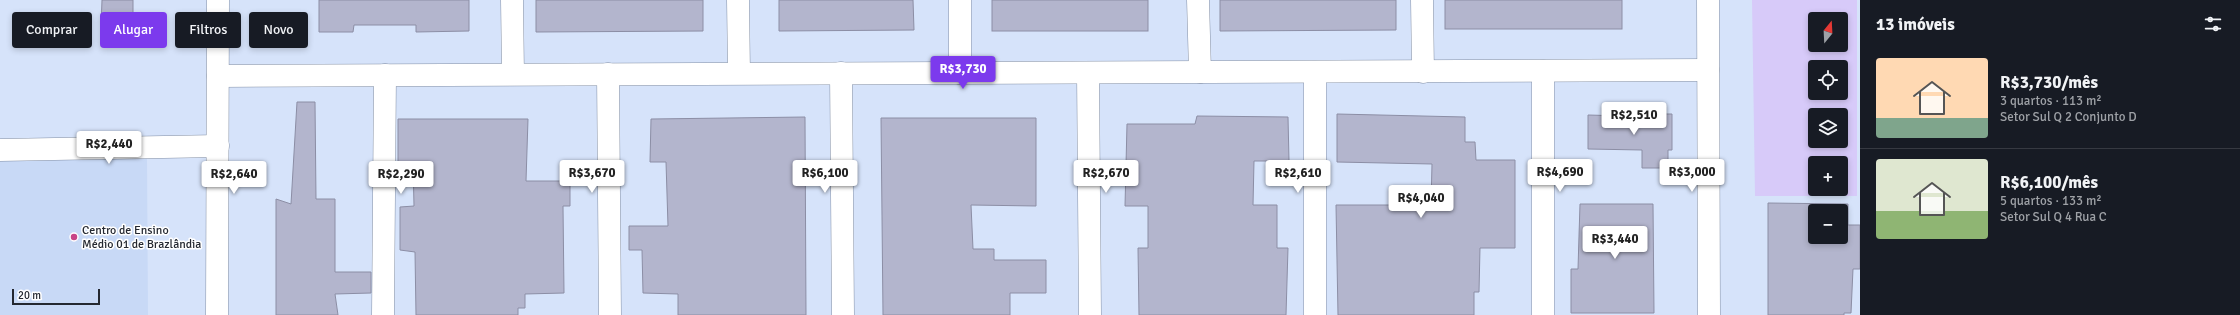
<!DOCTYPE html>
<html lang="pt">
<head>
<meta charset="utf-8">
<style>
	:root { --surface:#171b24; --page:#242831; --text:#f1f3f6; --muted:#9ea1a6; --line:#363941; --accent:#7c3aed }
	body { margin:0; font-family:Signika,sans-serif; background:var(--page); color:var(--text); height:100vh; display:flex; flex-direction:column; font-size:15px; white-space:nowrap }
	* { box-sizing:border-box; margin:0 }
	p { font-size:13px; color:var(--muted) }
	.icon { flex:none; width:22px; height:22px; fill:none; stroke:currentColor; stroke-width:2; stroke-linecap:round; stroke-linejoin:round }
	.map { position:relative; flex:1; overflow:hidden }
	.side { display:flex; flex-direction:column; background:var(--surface); width:380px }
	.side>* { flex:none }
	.top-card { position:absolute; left:12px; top:12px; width:380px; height:36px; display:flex; gap:8px }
	.needle { width:26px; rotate:18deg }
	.tools { position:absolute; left:1808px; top:12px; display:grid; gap:8px }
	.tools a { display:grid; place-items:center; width:40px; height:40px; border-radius:4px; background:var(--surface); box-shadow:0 2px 6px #0003; font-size:20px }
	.scale { position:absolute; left:12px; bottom:10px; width:88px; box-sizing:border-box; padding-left:4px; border:2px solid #242831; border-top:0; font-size:11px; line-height:14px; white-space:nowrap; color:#242831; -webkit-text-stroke:3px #fff; paint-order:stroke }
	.price { position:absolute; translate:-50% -34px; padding:0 9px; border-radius:4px; background:#fff; color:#222; font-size:13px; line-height:26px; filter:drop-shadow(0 1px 2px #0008) }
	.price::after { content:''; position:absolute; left:50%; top:24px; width:12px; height:9px; margin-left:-6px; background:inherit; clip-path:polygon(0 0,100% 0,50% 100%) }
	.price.active { background:var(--accent); color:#fff }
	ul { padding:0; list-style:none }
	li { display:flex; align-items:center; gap:12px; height:100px; padding:0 16px }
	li+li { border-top:1px solid var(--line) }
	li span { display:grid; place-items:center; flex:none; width:112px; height:80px; border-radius:4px; color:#555 }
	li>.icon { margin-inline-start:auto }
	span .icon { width:48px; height:48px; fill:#fffc; stroke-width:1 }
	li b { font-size:17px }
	h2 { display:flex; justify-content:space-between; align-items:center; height:48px; padding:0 16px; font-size:17px }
	.chip { padding:0 14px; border-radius:4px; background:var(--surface); box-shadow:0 2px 6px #0003; font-size:14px; line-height:36px }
	.chip.active { background:var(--accent); color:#fff }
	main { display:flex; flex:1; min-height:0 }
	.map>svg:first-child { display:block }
</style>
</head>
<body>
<main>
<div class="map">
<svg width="1860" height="315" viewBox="0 0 1860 315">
	<rect width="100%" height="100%" fill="#d6e3fa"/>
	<polygon fill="#c8d9f6" points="0,157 147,158 148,315 0,315"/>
	<path fill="#d7caf9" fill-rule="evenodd" d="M 1752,0 L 1857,0 L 1857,196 L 1755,196 ZM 1815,19 L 1841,19 L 1841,45 L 1815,45 ZM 1815,67 L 1841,67 L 1841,93 L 1815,93 ZM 1815,115 L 1841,115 L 1841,141 L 1815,141 ZM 1815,163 L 1841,163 L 1841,189 L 1815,189 Z"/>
	<g fill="#b3b5cd" stroke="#8c8ea5" fill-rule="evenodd">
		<polygon points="102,0 133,0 133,26 101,27"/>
		<polygon points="319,0 469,0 469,31 416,32 416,25 354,25 353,32 319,32"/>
		<polygon points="536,0 703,0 703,31 536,32"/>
		<polygon points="779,0 913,0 914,30 779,31"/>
		<rect x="992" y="0" width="156" height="31"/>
		<polygon points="1220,0 1396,0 1396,30 1220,31"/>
		<rect x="1445" y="0" width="177" height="29"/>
		<polygon points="297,102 315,102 316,199 335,199 335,272 371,272 371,293 335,294 338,315 276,315 276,199 291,204"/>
		<polygon points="1337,114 1465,117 1465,142 1475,142 1476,160 1515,160 1515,248 1480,248 1479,292 1474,292 1474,315 1338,315 1336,205 1431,205 1432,164 1337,162"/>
		<polygon points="1626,114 1672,114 1672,150 1668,150 1668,168 1642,168 1642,150 1588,149 1588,115 1624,116"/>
		<polygon points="1197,116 1288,117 1289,161 1254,161 1253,205 1277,205 1277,248 1288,248 1286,315 1139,315 1138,248 1148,248 1148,206 1125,206 1127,124 1195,124"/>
		<polygon points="805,117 806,315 678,315 678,294 643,293 642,250 629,250 629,226 668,226 666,162 650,162 651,119"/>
		<polygon points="881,118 1036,118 1036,206 971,205 973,249 994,249 994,260 1046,260 1046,293 1010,293 1010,315 883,315"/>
		<polygon points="398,119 528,119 526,181 570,181 570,206 563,206 564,293 525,294 525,308 518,308 518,315 416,315 415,252 400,250 400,207 414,206 413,163 398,163"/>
		<path d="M 1768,203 L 1848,204 L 1848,225 L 1860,225 L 1860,269 L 1853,269 L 1851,313 L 1844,313 L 1844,315 L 1768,315 ZM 1815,211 L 1841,211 L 1841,237 L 1815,237 Z"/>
		<polygon points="1580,204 1653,204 1654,313 1571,313 1571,269 1578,269"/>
	</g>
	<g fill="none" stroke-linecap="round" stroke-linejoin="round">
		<g stroke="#8490a5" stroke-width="23">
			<g id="street">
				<polyline points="512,0 513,74"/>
				<polyline points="738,0 739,73"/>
				<polyline points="1198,0 1200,72"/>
				<polyline points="1422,0 1423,72"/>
				<polyline points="1708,0 1709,315"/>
				<polyline points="1315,72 1315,315"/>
				<polyline points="841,73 843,315"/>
				<polyline points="960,73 960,0"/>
				<polyline points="1088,73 1090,315"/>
				<polyline points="608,74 610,315"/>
				<polyline points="218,76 1708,70"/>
				<polyline points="0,150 218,146"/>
				<polyline points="217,315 218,0"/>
				<polyline points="383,315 385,75"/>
				<polyline points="1543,315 1543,71"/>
			</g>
		</g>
		<use href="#street" stroke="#fff" stroke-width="22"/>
	</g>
	<circle fill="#c84487" stroke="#fff" stroke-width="1.5" cx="74" cy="237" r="4"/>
	<g text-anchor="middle" stroke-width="3" stroke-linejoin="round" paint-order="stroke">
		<g font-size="12" fill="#242831" stroke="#fff" text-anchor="start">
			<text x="82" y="234">Centro de Ensino<tspan x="82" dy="14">Médio 01 de Brazlândia</tspan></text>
		</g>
	</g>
</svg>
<div class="tools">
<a><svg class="needle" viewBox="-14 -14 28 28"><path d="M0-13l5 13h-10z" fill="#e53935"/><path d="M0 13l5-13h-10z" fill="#9ea1a6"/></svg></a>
<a><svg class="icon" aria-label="locate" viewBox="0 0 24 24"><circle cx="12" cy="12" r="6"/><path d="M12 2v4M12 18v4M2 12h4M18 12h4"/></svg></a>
<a><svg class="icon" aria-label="layers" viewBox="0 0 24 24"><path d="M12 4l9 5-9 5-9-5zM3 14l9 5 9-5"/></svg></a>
<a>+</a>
<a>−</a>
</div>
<div class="scale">20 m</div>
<b class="price active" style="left:963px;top:90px">R$3,730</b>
<b class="price" style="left:1634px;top:136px">R$2,510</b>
<b class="price" style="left:109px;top:165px">R$2,440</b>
<b class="price" style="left:1560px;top:193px">R$4,690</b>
<b class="price" style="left:1692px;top:193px">R$3,000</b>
<b class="price" style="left:592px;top:194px">R$3,670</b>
<b class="price" style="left:825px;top:194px">R$6,100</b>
<b class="price" style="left:1106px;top:194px">R$2,670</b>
<b class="price" style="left:1298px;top:194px">R$2,610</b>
<b class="price" style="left:234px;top:195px">R$2,640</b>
<b class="price" style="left:401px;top:195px">R$2,290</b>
<b class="price" style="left:1421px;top:219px">R$4,040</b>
<b class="price" style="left:1615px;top:260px">R$3,440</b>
<div class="top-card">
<a class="chip">Comprar</a>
<a class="chip active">Alugar</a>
<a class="chip">Filtros</a>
<a class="chip">Novo</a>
</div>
</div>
<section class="side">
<h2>13 imóveis<svg class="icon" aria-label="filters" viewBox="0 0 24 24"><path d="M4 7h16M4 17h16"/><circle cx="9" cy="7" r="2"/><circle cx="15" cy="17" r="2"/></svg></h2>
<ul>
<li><span style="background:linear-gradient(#ffd9b3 75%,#7fa58c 0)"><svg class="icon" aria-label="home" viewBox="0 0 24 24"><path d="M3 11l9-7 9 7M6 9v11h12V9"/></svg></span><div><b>R$3,730/mês</b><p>3 quartos · 113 m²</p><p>Setor Sul Q 2 Conjunto D</p></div></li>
<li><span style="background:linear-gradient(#dfe7d0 65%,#8fb573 0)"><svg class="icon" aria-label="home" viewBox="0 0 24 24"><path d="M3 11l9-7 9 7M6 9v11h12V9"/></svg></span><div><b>R$6,100/mês</b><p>5 quartos · 133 m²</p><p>Setor Sul Q 4 Rua C</p></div></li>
</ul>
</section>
</main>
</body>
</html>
